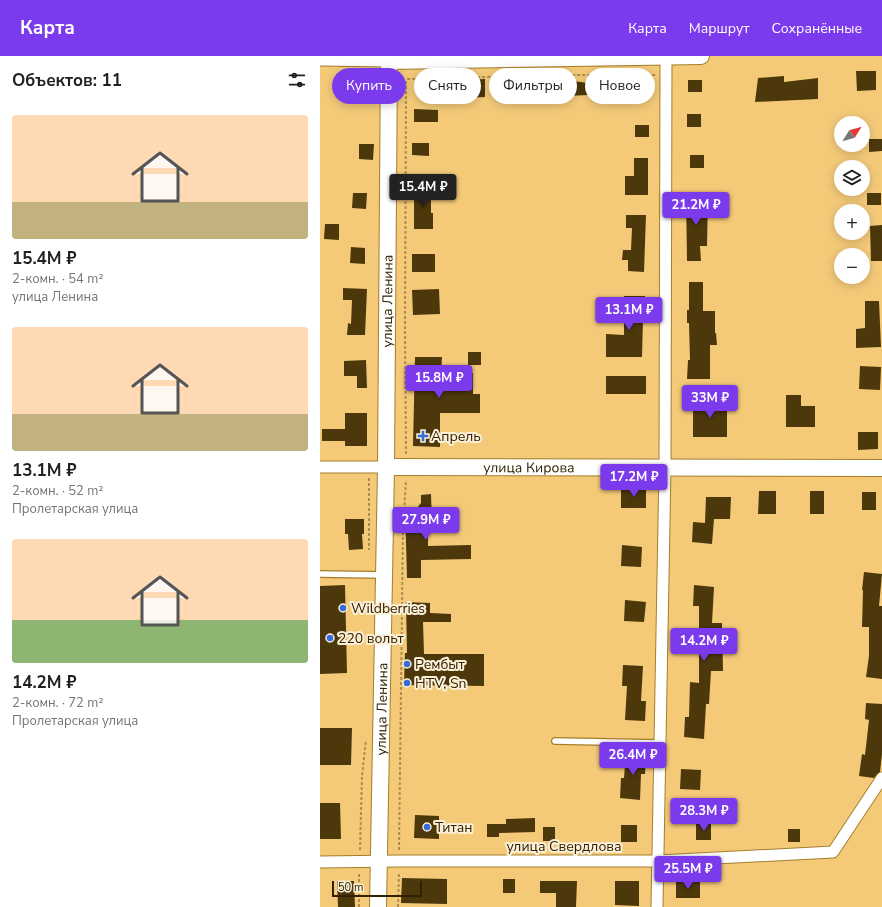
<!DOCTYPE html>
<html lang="ru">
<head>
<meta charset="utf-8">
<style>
	:root { --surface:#fff; --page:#f6f6f6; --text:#202124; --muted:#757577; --accent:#7c3aed }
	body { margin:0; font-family:"Nunito Sans",sans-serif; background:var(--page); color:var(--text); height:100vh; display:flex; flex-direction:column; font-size:15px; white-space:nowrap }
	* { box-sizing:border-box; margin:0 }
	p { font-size:13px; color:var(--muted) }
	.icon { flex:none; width:22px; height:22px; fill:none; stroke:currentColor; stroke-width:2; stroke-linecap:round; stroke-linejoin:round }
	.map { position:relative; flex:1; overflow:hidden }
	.sheet { display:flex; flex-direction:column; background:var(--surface); width:320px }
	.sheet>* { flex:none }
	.guide { position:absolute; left:12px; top:12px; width:380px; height:36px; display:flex; gap:8px }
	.needle { width:26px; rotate:53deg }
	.buttons { position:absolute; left:514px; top:60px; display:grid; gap:8px }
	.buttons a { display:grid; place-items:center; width:36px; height:36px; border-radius:50%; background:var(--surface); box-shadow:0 2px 10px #0003; font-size:20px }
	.scale { position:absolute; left:12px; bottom:10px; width:90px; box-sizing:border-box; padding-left:4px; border:2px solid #312100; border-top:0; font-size:11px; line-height:14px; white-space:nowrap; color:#312100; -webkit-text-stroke:3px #fcf0d9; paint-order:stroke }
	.price { position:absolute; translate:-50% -34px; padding:0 9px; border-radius:4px; background:var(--accent); color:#fff; font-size:13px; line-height:26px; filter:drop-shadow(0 1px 2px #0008) }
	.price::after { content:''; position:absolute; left:50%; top:24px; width:12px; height:9px; margin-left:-6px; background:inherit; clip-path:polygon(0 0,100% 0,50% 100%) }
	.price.active { background:#222; color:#fff }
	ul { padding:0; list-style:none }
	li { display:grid; align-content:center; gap:8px; height:212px; padding:0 12px }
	li span { display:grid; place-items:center; height:124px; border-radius:4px; color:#555 }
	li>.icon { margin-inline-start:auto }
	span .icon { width:72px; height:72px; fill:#fffc; stroke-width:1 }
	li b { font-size:17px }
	h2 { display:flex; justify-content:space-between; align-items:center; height:48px; padding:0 12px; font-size:17px }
	.pill { padding:0 14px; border-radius:18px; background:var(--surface); box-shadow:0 2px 10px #0003; font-size:14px; line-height:36px }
	.pill.active { background:var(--accent); color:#fff }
	header { display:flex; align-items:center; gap:24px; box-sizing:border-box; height:56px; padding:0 20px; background:var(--accent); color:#fff }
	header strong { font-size:19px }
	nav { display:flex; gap:22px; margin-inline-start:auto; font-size:14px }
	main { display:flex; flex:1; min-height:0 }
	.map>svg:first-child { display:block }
</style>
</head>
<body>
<header>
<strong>Карта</strong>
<nav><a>Карта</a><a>Маршрут</a><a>Сохранённые</a></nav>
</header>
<main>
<section class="sheet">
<h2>Объектов: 11<svg class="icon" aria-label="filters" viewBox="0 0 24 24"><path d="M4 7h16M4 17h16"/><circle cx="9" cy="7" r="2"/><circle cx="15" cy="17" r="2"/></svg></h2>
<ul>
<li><span style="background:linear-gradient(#ffd9b3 70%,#c2b280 0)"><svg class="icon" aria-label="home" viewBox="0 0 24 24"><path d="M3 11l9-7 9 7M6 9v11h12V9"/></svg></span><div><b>15.4M ₽</b><p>2-комн. · 54 m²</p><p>улица Ленина</p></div></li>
<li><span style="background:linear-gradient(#ffd9b3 70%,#c2b280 0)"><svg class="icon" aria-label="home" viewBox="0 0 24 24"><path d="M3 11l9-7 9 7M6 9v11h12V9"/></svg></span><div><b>13.1M ₽</b><p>2-комн. · 52 m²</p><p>Пролетарская улица</p></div></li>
<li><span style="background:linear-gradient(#ffd9b3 65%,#8fb573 0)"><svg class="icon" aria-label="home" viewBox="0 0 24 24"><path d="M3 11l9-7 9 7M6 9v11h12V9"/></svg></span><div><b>14.2M ₽</b><p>2-комн. · 72 m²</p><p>Пролетарская улица</p></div></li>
</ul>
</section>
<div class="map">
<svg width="562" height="851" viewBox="0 0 562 851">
	<rect width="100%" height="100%" fill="#f4ca79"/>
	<g fill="#4d380b">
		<polygon points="536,15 556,15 556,34 537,35"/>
		<polygon points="464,20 464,26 498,22 498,43 435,46 438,22"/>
		<rect x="314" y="21" width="14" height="23"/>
		<polygon points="40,22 55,22 54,38 40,37"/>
		<polygon points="165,23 165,41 143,42 142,24"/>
		<rect x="189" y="24" width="14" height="20"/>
		<polygon points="246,24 275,28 275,25 293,25 292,40 268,37 268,39 246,40"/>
		<rect x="368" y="24" width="14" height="12"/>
		<polygon points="94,53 118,54 118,66 94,66"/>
		<rect x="367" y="58" width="14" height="13"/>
		<rect x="315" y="69" width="14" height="12"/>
		<polygon points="549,83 562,83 562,95 549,96"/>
		<polygon points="92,87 109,87 109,100 92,99"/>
		<polygon points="39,88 54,88 53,104 39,103"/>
		<rect x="370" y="99" width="14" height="13"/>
		<polygon points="314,102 328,102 328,139 305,139 305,120 314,120"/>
		<polygon points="94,129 111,129 111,157 113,157 113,173 94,173"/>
		<polygon points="33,137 47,137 46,153 32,152"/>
		<rect x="547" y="137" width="14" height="12"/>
		<polygon points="366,140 388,140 387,190 380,190 381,205 367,205"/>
		<polygon points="306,159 326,159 324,216 308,215 308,204 302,204 303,194 311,194 312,172 306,172"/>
		<polygon points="5,168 19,168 19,184 4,183"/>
		<polygon points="562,169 562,205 551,205 550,170"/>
		<polygon points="31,191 45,192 45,208 30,207"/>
		<rect x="92" y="198" width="23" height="18"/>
		<polygon points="369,226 383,226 383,255 395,255 395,277 396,277 397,289 390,289 390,323 367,323 368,304 370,304 369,267 367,267 367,254 369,254"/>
		<polygon points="23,232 47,233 45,279 27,279 28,267 31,268 32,244 23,244"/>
		<polygon points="119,233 120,258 93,259 92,234"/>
		<polygon points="304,240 325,240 325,263 323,263 322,301 286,301 286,278 304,279"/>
		<polygon points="545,245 559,245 561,291 536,292 536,273 545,272"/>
		<rect x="148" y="296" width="13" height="13"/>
		<polygon points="95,301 122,301 121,317 153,317 153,338 160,338 160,357 120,357 120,391 93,390"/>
		<polygon points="46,304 47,332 37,332 37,320 24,320 24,305"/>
		<polygon points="540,310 561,311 560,334 539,333"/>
		<rect x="286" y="320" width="40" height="18"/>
		<polygon points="466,339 481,339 481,350 495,350 495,371 466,371"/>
		<polygon points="407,345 407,381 373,381 373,346"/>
		<polygon points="25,357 47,357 47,390 25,390 25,385 2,385 2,373 25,373"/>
		<polygon points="538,376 558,376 558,393 538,394"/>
		<rect x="301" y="433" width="25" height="19"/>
		<polygon points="439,435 456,435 456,458 438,458"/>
		<rect x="490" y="435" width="14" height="23"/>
		<rect x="542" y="436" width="14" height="18"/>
		<polygon points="111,438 112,466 108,466 108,490 151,489 151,503 101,504 101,522 87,522 85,454 96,453 101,447 101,439"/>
		<polygon points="386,441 411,441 410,463 394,463 392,488 372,486 373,466 385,467"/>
		<polygon points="25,463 44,463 44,478 42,478 43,493 29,494 28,478 25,478"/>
		<polygon points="302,489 322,491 321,511 301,510"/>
		<polygon points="544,516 562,518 559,550 562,550 562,623 546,621 549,600 549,571 542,571 543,534 542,534"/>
		<polygon points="25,529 27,617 0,618 0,530"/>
		<polygon points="374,529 394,531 392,567 402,567 403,615 391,615 389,648 386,648 384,683 364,681 365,661 369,661 370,626 379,627 379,550 373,550"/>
		<polygon points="305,544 326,546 324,566 304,565"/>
		<polygon points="86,546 110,547 110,557 131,558 131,566 103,566 104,598 164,598 164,630 84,629 85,597 87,597"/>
		<polygon points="303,609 323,610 321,645 326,645 325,665 305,664 307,630 302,630"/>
		<polygon points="546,647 562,648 562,698 560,716 554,722 539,720 542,698 545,699 549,664 545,663"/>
		<polygon points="0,672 32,672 31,709 0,709"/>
		<polygon points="306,696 326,698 325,718 321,718 320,744 300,742 301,722 304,722"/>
		<polygon points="361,713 381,714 380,734 360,733"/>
		<polygon points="0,747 20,747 21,783 0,783"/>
		<polygon points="95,759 119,760 119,783 94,782"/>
		<polygon points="215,762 215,776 179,777 179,781 167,781 167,768 186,768 186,763"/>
		<rect x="376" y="768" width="15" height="16"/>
		<rect x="301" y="769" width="16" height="17"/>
		<rect x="223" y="771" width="12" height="14"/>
		<rect x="468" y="773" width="12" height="13"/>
		<polygon points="82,822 127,823 127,848 81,847"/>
		<rect x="183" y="823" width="12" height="14"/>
		<polygon points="17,825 34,825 35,851 18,851"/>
		<polygon points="220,825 257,825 256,851 236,851 236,837 220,837"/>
		<polygon points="295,825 319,825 319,850 295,849"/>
		<polygon points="356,825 380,826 380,842 356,842"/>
	</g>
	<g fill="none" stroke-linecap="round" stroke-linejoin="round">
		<g stroke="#a57e2a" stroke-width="8">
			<g id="lane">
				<polyline points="0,518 64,519"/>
				<polyline points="235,685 340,687"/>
			</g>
		</g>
		<g stroke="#a57e2a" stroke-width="13">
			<g id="street">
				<polyline points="0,4 69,5"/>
				<polyline points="0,411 66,411"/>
				<polyline points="0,806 79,805 338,805 513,796 562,722"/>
				<polyline points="337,851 345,411 346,0"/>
			</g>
		</g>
		<g stroke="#a57e2a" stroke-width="18">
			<g id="secondary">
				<polyline points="69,5 381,0"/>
				<path id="s1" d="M 66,411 L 562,412"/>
				<path id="s2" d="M 58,851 L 66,411 L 69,0"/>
			</g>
		</g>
		<g stroke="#ae8e4e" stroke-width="2" stroke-dasharray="3 2" stroke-linecap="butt">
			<polyline points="86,398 85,274 86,25 88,23 241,19 336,19"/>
			<polyline points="49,422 49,494"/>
			<polyline points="40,794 42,720 46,684"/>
			<polyline points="79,794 83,472 86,424"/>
			<polyline points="39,851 39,816"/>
			<polyline points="78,851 79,816"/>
		</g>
		<use href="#lane" stroke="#fff" stroke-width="5.5"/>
		<use href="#street" stroke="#fff" stroke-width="11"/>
		<use href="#secondary" stroke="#fff" stroke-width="16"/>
	</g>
	<g fill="#366bda" stroke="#fcf0d9" stroke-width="1.5">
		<path d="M101 374h4v4h4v4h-4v4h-4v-4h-4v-4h4z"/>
		<circle cx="23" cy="552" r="4"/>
		<circle cx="10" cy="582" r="4"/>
		<circle cx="87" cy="608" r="4"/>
		<circle cx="87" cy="627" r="4"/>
		<circle cx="107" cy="771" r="4"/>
	</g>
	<g text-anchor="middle" stroke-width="4" stroke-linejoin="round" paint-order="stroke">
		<g font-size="14" fill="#312100" stroke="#fcf0d9">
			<text dy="5" stroke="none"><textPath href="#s2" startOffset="606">улица Ленина</textPath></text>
			<text dy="5" stroke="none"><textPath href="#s1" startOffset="143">улица Кирова</textPath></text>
			<text dy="5" stroke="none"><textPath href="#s2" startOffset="198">улица Ленина</textPath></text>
			<text x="244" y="795">улица Свердлова</text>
		</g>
		<g font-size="14" fill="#312100" stroke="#fcf0d9" text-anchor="start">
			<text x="111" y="385">Апрель</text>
			<text x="31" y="557">Wildberries</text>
			<text x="18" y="587">220 вольт</text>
			<text x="95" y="613">Рембыт</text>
			<text x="95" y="632">HTV, Sn</text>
			<text x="115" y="776">Титан</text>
		</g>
	</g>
</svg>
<div class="buttons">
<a><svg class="needle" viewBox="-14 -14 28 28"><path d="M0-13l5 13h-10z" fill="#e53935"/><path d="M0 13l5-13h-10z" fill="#757577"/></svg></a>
<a><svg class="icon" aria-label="layers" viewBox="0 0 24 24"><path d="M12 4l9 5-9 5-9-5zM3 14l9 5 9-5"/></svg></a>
<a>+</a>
<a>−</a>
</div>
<div class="scale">50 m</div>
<b class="price active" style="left:103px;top:152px">15.4M ₽</b>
<b class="price" style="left:376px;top:170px">21.2M ₽</b>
<b class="price" style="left:309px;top:275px">13.1M ₽</b>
<b class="price" style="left:119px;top:343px">15.8M ₽</b>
<b class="price" style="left:390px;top:363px">33M ₽</b>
<b class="price" style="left:314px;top:442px">17.2M ₽</b>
<b class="price" style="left:106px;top:485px">27.9M ₽</b>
<b class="price" style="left:384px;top:606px">14.2M ₽</b>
<b class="price" style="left:313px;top:720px">26.4M ₽</b>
<b class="price" style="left:384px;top:776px">28.3M ₽</b>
<b class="price" style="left:368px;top:834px">25.5M ₽</b>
<div class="guide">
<a class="pill active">Купить</a>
<a class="pill">Снять</a>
<a class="pill">Фильтры</a>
<a class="pill">Новое</a>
</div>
</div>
</main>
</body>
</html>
